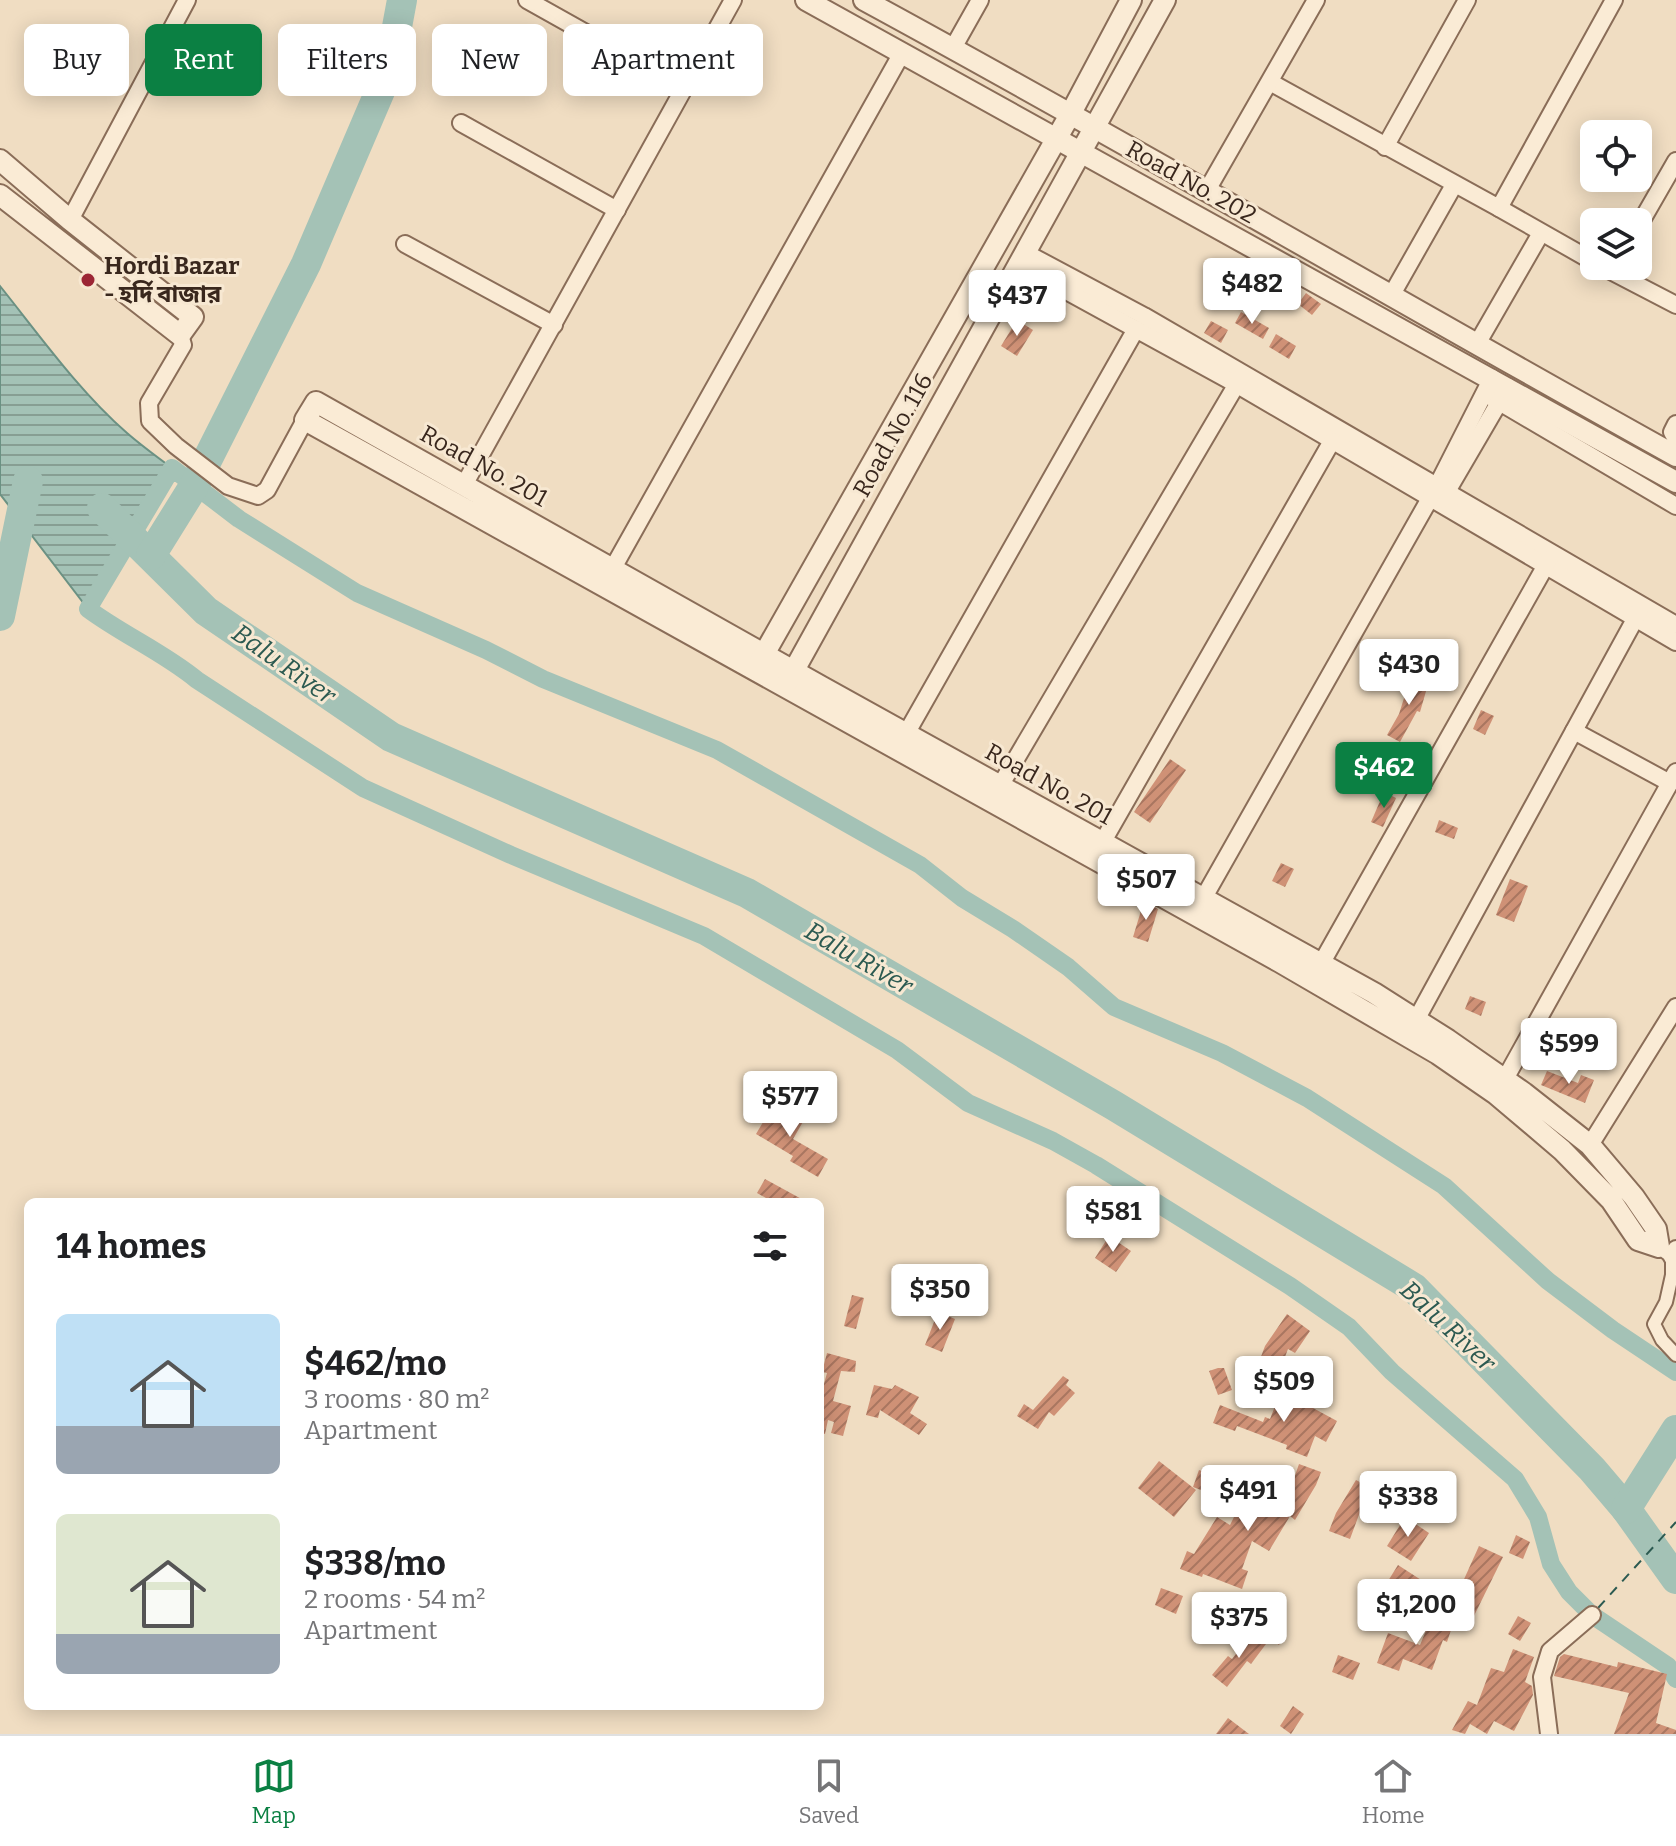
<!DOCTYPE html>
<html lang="en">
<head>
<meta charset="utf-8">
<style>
	:root { --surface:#fff; --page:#f6f6f6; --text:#202124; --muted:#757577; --line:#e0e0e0; --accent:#0b8043 }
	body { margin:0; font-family:Bitter,"Noto Sans Bengali",serif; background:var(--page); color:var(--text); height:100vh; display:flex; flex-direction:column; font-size:30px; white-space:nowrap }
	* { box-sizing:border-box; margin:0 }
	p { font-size:26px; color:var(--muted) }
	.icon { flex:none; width:44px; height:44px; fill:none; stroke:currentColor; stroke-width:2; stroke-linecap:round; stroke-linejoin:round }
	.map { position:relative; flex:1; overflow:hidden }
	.drawer { position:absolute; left:24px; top:1198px; width:800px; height:512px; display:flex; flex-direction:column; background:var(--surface); border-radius:12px; box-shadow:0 4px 20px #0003 }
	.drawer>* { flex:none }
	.banner { position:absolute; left:24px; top:24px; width:800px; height:72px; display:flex; gap:16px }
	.fabs { position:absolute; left:1580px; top:120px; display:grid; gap:16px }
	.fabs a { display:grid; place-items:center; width:72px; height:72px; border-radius:12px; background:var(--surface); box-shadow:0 4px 20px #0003; font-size:40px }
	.price { position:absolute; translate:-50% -68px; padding:0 18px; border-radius:8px; background:#fff; color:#222; font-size:26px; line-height:52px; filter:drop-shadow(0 2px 4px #0008) }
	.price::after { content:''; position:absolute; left:50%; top:48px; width:24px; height:18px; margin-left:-12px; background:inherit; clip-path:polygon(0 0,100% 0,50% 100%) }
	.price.on { background:var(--accent); color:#fff }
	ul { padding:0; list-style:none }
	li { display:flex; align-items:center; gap:24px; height:200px; padding:0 32px }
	li span { display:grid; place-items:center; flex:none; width:224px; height:160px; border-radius:12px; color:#555 }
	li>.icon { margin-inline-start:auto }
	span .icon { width:96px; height:96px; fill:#fffc; stroke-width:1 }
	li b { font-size:34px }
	h2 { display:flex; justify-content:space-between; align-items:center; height:96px; padding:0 32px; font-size:34px }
	.tag { padding:0 28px; border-radius:12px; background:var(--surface); box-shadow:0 4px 20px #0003; font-size:28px; line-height:72px }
	.tag.on { background:var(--accent); color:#fff }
	.menu { display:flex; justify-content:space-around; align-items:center; height:112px; border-top:2px solid var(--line); background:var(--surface); font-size:22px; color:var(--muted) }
	.menu a { display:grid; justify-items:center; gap:4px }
	.menu .on { color:var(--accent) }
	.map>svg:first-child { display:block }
</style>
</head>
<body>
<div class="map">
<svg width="1676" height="1734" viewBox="0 0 1676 1734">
	<defs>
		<pattern id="water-rules" width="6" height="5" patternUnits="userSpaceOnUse" patternTransform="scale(2)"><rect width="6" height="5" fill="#a4c2b6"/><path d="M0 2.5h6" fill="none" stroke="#879e93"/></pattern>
		<pattern id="building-hatch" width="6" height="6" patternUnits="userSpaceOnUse" patternTransform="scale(2)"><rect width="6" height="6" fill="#cf9176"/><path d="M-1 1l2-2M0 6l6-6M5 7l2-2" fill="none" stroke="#a97660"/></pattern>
	</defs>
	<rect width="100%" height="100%" fill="#f0ddc2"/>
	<path fill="url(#water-rules)" stroke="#6b9183" stroke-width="2" d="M 0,286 C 40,336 79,391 127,433 C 142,446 157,457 172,468 L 88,609 L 0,494 Z"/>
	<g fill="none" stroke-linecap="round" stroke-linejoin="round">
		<path stroke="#a4c2b6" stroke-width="18" d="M 1676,1372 L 1613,1330 L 1548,1281 L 1444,1186 L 1307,1098 L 1222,1053 L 1114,1007 L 1068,967 L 1013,929 L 962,898 L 920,865 L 717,750 L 543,679 L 486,650 L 357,593 L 239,519 L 172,468 L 88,609 C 123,635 163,652 197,680 L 363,788 L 511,855 L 704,936 L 897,1050 L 968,1103 L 1053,1141 L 1096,1165 L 1290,1286 L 1349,1327 L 1392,1372 L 1515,1479 L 1538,1517 L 1551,1564 L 1569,1592 L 1592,1615 L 1668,1666 L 1676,1679"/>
		<g stroke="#a4c2b6" stroke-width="30">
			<polyline points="102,508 206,611 391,737 747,893 1113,1105 1414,1288 1592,1469 1626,1509 1676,1579"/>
			<polyline points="151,555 194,486 306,264 389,70 402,0"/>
			<polyline points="0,616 28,481"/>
			<polyline points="1626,1509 1676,1430"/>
		</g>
		<polyline stroke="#2c5a51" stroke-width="2" stroke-dasharray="10 8" stroke-linecap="butt" points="1598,1608 1676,1522"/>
	</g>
	<g fill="url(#building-hatch)">
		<polygon points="1306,293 1321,304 1312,315 1298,304"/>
		<polygon points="1241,312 1269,328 1263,339 1235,323"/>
		<polygon points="1017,320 1033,330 1017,356 1001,346"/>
		<polygon points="1211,321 1228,330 1221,343 1204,333"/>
		<polygon points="1276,334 1296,346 1289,359 1269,347"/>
		<polygon points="1411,676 1429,681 1420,712 1417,711 1400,742 1387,735 1399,714"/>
		<polygon points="1481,710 1494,716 1485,735 1473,729"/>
		<polygon points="1170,759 1186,770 1150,823 1134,812"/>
		<polygon points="1363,771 1374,776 1366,791 1355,785"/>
		<polygon points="1384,792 1396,798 1383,827 1371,822"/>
		<polygon points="1439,820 1458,828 1454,839 1435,832"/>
		<polygon points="1281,863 1294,869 1285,887 1272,881"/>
		<polygon points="1510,879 1528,886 1514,922 1496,915"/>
		<polygon points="1144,901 1158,909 1148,942 1133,937"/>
		<polygon points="1470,996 1486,1002 1481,1016 1465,1009"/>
		<polygon points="1547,1071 1578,1083 1581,1075 1594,1080 1585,1103 1541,1085"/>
		<polygon points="775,1102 804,1120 793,1139 828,1159 818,1177 790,1161 793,1156 756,1134"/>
		<polygon points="765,1179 807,1202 773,1202 757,1193"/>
		<polygon points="1109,1236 1131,1251 1116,1272 1095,1258"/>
		<polygon points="852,1295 864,1298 856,1329 844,1326"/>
		<polygon points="938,1312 955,1319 942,1352 925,1345"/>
		<polygon points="1287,1314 1310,1331 1295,1353 1288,1349 1277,1378 1256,1370 1265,1346"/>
		<polygon points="827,1353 856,1361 855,1372 841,1371 833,1401 851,1406 843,1436 831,1433 834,1422 828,1420 825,1434 820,1434 820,1398 827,1373 822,1372"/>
		<polygon points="1218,1368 1224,1368 1232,1390 1218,1395 1209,1371"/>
		<polygon points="1063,1376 1069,1380 1066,1385 1075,1393 1054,1416 1049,1412 1038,1429 1017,1416 1024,1404 1033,1410"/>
		<polygon points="874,1385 892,1389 895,1385 919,1397 910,1413 927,1424 919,1435 880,1410 878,1418 866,1415"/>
		<polygon points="1281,1391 1302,1399 1302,1402 1337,1421 1326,1442 1315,1436 1307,1457 1286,1449 1287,1445 1237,1426 1235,1431 1213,1423 1220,1405 1263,1422 1265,1417 1270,1419"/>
		<polygon points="1159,1461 1196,1490 1174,1517 1138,1488"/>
		<polygon points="1299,1464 1321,1472 1316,1485 1295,1520 1290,1516 1269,1551 1252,1541 1242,1569 1248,1571 1242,1589 1203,1574 1202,1577 1180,1569 1187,1551 1194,1554 1217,1517 1230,1525 1241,1503 1266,1515 1283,1486 1290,1490"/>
		<polygon points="1199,1470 1221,1478 1214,1495 1193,1487"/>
		<polygon points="1356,1480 1386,1496 1373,1519 1360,1512 1350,1539 1329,1531 1336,1513"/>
		<polygon points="1405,1517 1429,1533 1411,1561 1387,1546"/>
		<polygon points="1516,1535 1530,1542 1523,1559 1509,1553"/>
		<polygon points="1479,1546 1503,1557 1469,1626 1447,1617"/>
		<polygon points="1398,1565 1432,1587 1418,1612 1408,1607 1400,1630 1378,1622 1389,1593 1383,1589"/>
		<polygon points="1161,1588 1183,1596 1176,1614 1155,1605"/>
		<polygon points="1432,1616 1453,1624 1447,1642 1443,1640 1432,1670 1403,1659 1399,1671 1377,1663 1388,1633 1420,1645"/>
		<polygon points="1518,1616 1531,1623 1520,1641 1508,1634"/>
		<polygon points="1272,1626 1285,1634 1279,1645 1265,1636"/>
		<polygon points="1252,1633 1266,1644 1251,1664 1247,1661 1227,1687 1212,1675 1228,1656 1232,1659"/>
		<polygon points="1513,1649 1534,1657 1525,1682 1532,1686 1533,1695 1514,1731 1494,1721 1487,1734 1470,1724 1465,1734 1452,1730 1468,1701 1477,1705 1491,1668 1504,1672"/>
		<polygon points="1564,1654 1617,1667 1618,1662 1667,1674 1656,1723 1676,1730 1676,1734 1614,1734 1629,1693 1554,1676 1560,1657"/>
		<polygon points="1338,1655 1360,1663 1353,1680 1332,1672"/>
		<polygon points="1293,1706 1304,1714 1291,1734 1280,1726"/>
		<polygon points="1228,1718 1249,1734 1216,1734"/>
	</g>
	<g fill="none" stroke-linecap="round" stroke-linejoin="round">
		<g stroke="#8a6d58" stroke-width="16">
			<polyline id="pedestrian" points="1665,1252 1672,1257 1672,1275 1666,1302 1654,1324 1662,1340 1676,1355"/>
		</g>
		<g stroke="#8a6d58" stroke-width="20">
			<g id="minor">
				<polyline points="527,0 684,88"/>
				<polyline points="953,48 980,0"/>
				<polyline points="1270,82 1499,208 1614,0"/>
				<polyline points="461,123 617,210"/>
				<polyline points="1385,147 1467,0"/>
				<polyline points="1206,192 1316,0"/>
				<polyline points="1499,208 1594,262"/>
				<polyline points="70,220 187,0"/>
				<polyline points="1638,227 1676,161"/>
				<polyline points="405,244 554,325"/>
				<polyline points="1024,252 1144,316 1676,625"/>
				<polyline points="1017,264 1236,384 1676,642"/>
				<polyline points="1601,266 1676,305"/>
				<polyline points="1391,296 1454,185"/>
				<polyline points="180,335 183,345 149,403 150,421 176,446 228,486 258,496 267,490 305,420"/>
				<polyline points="1477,344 1541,233"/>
				<polyline points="1491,397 1676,506"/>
				<polyline points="1676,424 1672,432 1676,439"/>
				<polyline points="464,485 733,0"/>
				<polyline points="1442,500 1508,387"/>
				<polyline points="613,568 902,53"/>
				<polyline points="1574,731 1670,783"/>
				<polyline points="906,734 1136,329"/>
				<polyline points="1000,786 1241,377"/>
				<polyline points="1102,843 1332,441"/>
				<polyline points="1199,906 1437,486 1492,378"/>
				<polyline points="1321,964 1550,558"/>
				<polyline points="1416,1020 1640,610"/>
				<polyline points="1505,1079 1676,772"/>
				<polyline points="1590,1145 1676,1007"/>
				<polyline points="1672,1257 1676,1249"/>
				<polyline points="1549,1734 1542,1677 1550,1651 1592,1615"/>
			</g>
		</g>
		<g stroke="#8a6d58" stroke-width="24">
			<g id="tertiary">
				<polyline points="806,0 1676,482"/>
				<path d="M 864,0 C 1137,148 1404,305 1676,456"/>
				<polyline points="0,160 70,220 193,317 180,335 0,195"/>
				<polygon points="316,402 822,687 1374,993 1448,1040 1524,1093 1590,1145 1634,1197 1656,1229 1659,1247 1638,1240 1611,1200 1562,1150 1496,1094 1438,1054 1280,962 305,420"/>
				<polyline points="759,663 1071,113 1131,0"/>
				<polyline points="787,683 1165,0"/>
			</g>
		</g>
		<use href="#pedestrian" stroke="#faebd5" stroke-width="12"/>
		<use href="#minor" stroke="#faebd5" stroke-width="16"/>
		<use href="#tertiary" stroke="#faebd5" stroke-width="20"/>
	</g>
	<circle fill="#9c2635" stroke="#f7e8d2" stroke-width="3" cx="88" cy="280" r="8"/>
	<g text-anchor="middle" stroke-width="6" stroke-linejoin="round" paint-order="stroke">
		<g font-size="24" fill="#39271d" stroke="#f7e8d2">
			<text transform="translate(1191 182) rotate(29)" y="8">Road No. 202</text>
			<text transform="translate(893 435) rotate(-61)" y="8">Road No. 116</text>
			<text transform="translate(484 466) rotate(29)" y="8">Road No. 201</text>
			<text transform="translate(1049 784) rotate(29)" y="8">Road No. 201</text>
		</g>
		<g font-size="24" font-weight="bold" fill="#39271d" stroke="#f7e8d2" text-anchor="start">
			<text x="104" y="274">Hordi Bazar<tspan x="104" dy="28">- হর্দি বাজার</tspan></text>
		</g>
		<g font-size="26" font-style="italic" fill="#2c5a51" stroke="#f7e8d2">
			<text transform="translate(284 664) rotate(35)" y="9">Balu River</text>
			<text transform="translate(859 958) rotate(30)" y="9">Balu River</text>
			<text transform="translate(1448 1326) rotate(43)" y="9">Balu River</text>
		</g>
	</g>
</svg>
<div class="fabs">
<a><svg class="icon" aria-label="locate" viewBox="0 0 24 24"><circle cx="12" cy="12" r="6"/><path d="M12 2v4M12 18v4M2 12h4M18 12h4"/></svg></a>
<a><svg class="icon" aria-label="layers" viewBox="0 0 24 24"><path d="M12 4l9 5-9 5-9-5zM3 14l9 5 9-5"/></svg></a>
</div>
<b class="price" style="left:1252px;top:326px">$482</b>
<b class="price" style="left:1017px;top:338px">$437</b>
<b class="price" style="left:1409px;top:707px">$430</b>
<b class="price on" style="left:1384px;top:810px">$462</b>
<b class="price" style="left:1146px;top:922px">$507</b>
<b class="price" style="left:1569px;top:1086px">$599</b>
<b class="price" style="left:790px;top:1139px">$577</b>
<b class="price" style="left:1113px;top:1254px">$581</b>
<b class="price" style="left:940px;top:1332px">$350</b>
<b class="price" style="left:1284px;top:1424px">$509</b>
<b class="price" style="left:1248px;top:1533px">$491</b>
<b class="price" style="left:1408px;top:1539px">$338</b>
<b class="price" style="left:1416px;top:1647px">$1,200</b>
<b class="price" style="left:1239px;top:1660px">$375</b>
<div class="banner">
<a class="tag">Buy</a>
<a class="tag on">Rent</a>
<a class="tag">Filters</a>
<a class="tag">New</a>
<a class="tag">Apartment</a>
</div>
<section class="drawer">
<h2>14 homes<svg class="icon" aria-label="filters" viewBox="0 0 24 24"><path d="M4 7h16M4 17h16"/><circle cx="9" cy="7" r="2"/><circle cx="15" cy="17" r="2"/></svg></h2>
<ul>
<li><span style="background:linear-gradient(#bfe0f5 70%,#9aa5b1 0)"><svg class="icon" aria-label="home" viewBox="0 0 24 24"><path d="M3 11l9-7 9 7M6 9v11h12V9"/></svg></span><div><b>$462/mo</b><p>3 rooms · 80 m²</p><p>Apartment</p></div></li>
<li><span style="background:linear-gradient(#dfe7d0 75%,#9aa5b1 0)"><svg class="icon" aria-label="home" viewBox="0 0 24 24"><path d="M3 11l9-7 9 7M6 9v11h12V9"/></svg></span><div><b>$338/mo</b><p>2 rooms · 54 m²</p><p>Apartment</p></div></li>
</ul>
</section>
</div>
<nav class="menu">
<a class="on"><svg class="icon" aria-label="map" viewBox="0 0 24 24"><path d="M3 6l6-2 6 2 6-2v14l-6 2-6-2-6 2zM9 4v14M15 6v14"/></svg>Map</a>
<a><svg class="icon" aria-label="saved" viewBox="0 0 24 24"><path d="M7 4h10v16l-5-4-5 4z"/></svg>Saved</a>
<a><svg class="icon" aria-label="home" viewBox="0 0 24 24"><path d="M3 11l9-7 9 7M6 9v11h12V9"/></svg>Home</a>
</nav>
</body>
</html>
